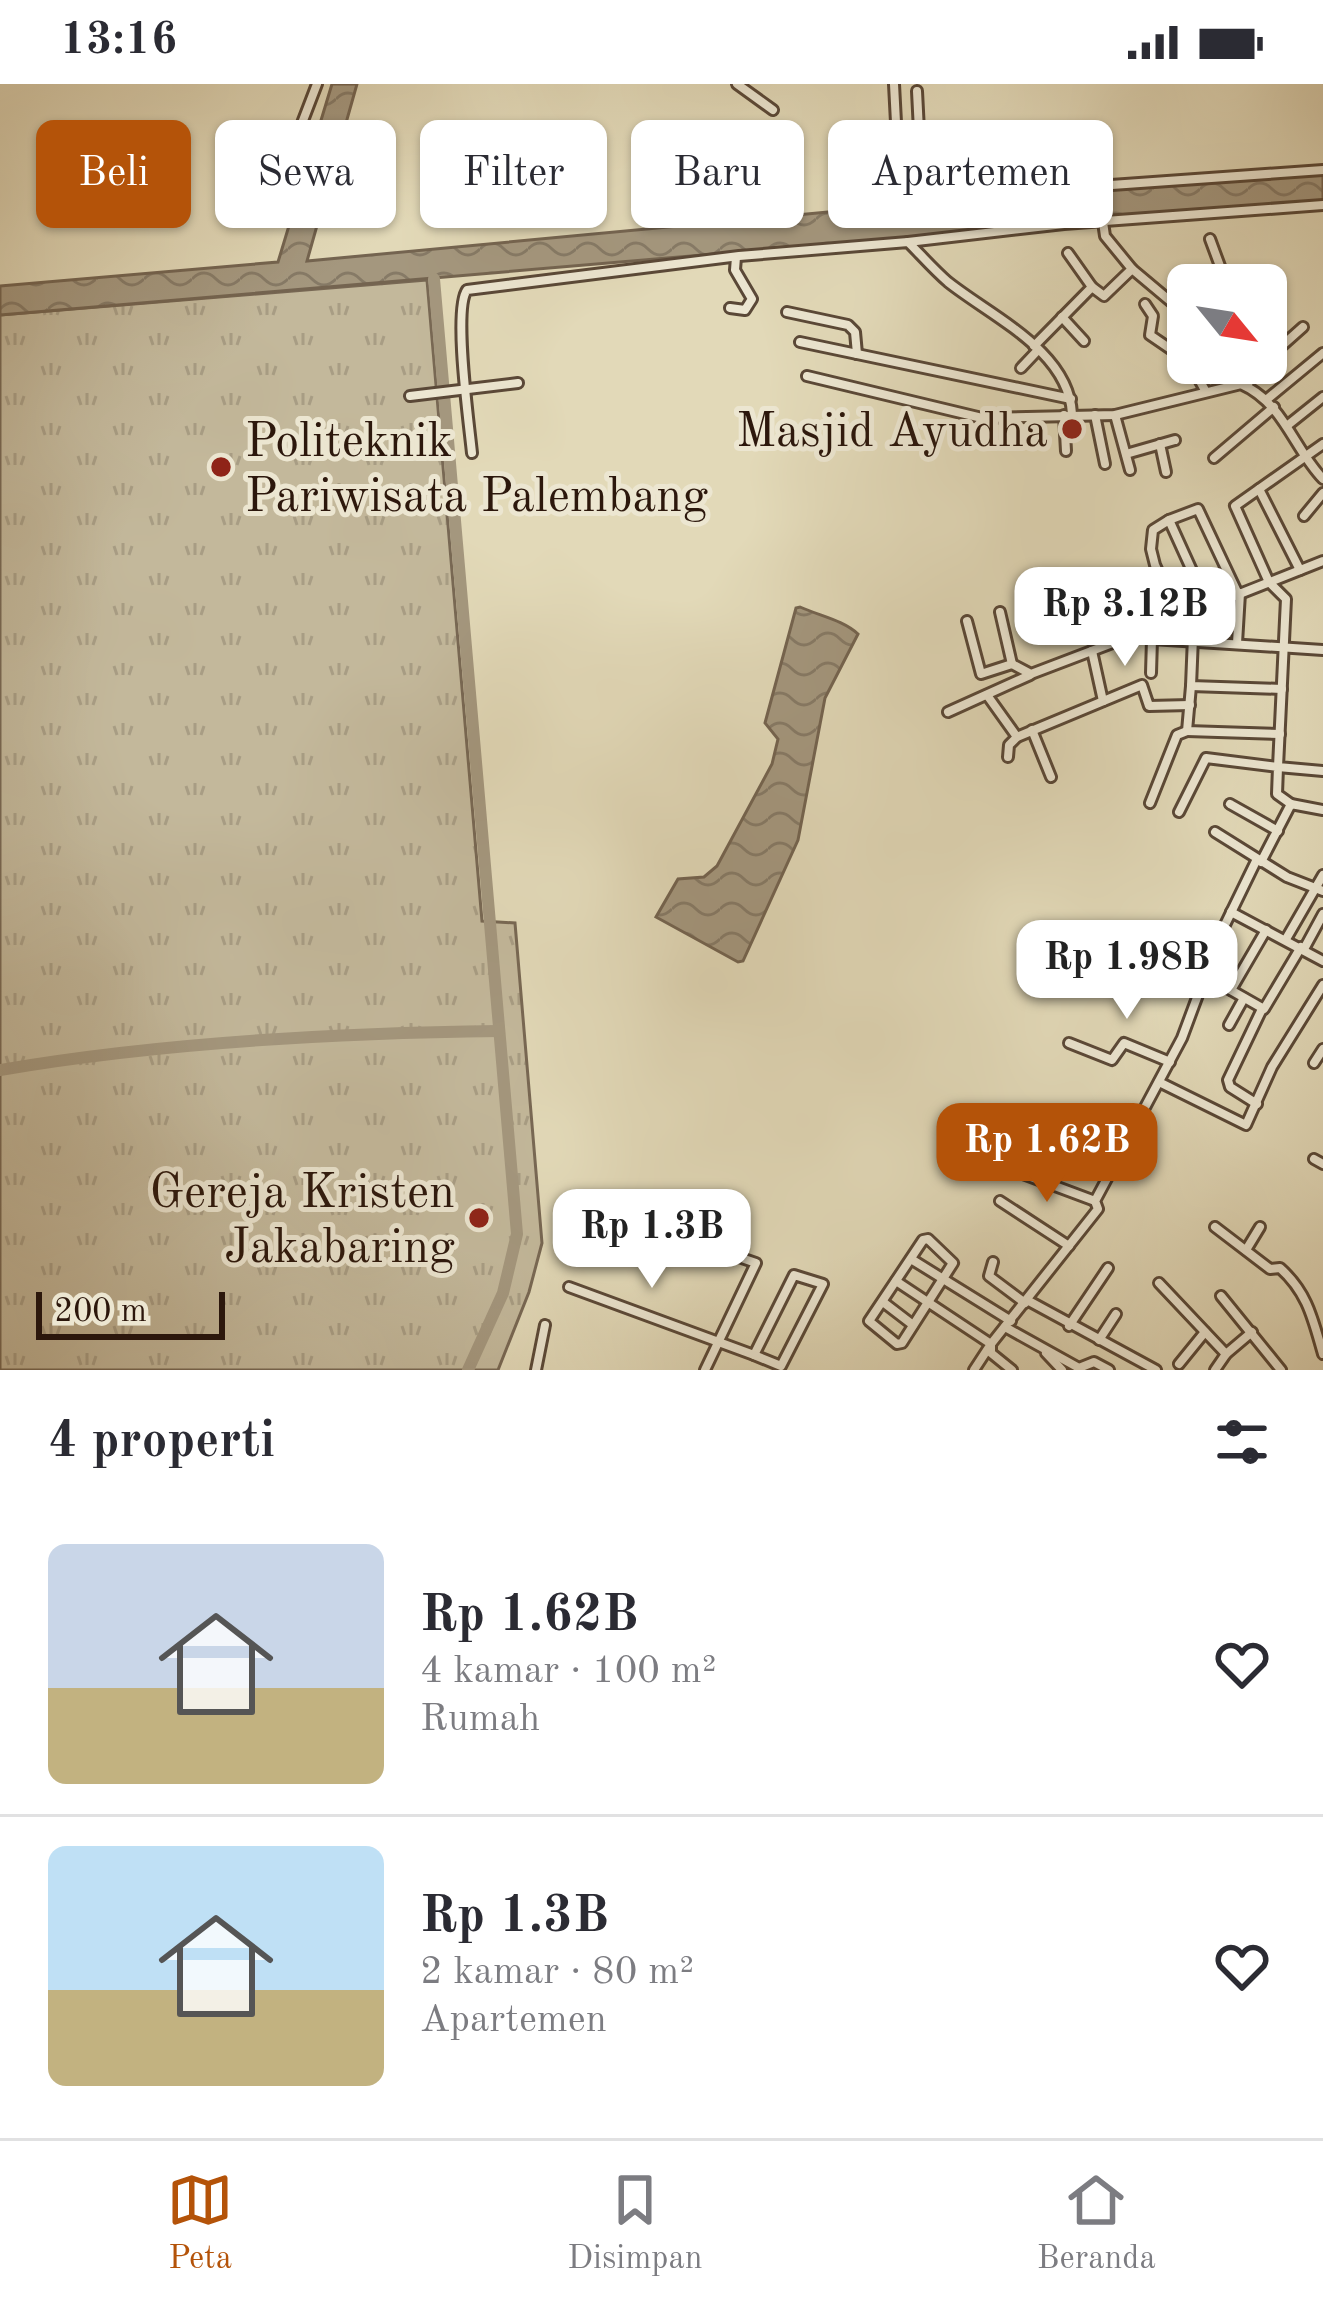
<!DOCTYPE html>
<html lang="id">
<head>
<meta charset="utf-8">
<style>
	:root { --surface:#fff; --page:#f7f7f7; --text:#2b2b33; --muted:#7c7c81; --line:#e1e1e2; --accent:#b45309 }
	body { margin:0; font-family:"Old Standard TT",serif; background:var(--page); color:var(--text); height:100vh; display:flex; flex-direction:column; font-size:45px; white-space:nowrap }
	* { box-sizing:border-box; margin:0 }
	p { font-size:39px; color:var(--muted) }
	.icon { flex:none; width:66px; height:66px; fill:none; stroke:currentColor; stroke-width:2; stroke-linecap:round; stroke-linejoin:round }
	.map { position:relative; height:1286px; overflow:hidden }
	.side { display:flex; flex-direction:column; background:var(--surface); flex:1 }
	.side>* { flex:none }
	.banner { position:absolute; left:36px; top:36px; width:1251px; height:108px; display:flex; gap:24px }
	.needle { width:78px; rotate:120deg }
	.fabs { position:absolute; left:1167px; top:180px; display:grid; gap:24px }
	.fabs a { display:grid; place-items:center; width:120px; height:120px; border-radius:18px; background:var(--surface); box-shadow:0 3px 9px #0004; font-size:60px }
	.scale { position:absolute; left:36px; bottom:30px; width:189px; box-sizing:border-box; padding-left:12px; border:6px solid #2c170c; border-top:0; font-size:33px; line-height:42px; white-space:nowrap; color:#2c170c; -webkit-text-stroke:9px #ece6d1; paint-order:stroke }
	.price { position:absolute; translate:-50% -102px; padding:0 27px; border-radius:24px; background:#fff; color:#222; font-size:39px; line-height:78px; filter:drop-shadow(0 3px 6px #0008) }
	.price::after { content:''; position:absolute; left:50%; top:72px; width:36px; height:27px; margin-left:-18px; background:inherit; clip-path:polygon(0 0,100% 0,50% 100%) }
	.price.active { background:var(--accent); color:#fff }
	ul { padding:0; list-style:none }
	li { display:flex; align-items:center; gap:36px; height:300px; padding:0 48px }
	li+li { border-top:3px solid var(--line) }
	li span { display:grid; place-items:center; flex:none; width:336px; height:240px; border-radius:18px; color:#555 }
	li>.icon { margin-inline-start:auto }
	span .icon { width:144px; height:144px; fill:#fffc; stroke-width:1 }
	li b { font-size:51px }
	h2 { display:flex; justify-content:space-between; align-items:center; height:144px; padding:0 48px; font-size:51px }
	.chip { padding:0 42px; border-radius:18px; background:var(--surface); box-shadow:0 3px 9px #0004; font-size:42px; line-height:108px }
	.chip.active { background:var(--accent); color:#fff }
	.status { display:flex; justify-content:space-between; align-items:center; height:84px; padding:0 60px; background:var(--surface); direction:ltr }
	.status svg { height:33px; fill:currentColor }
	.menu { display:flex; justify-content:space-around; align-items:center; height:168px; border-top:3px solid var(--line); background:var(--surface); font-size:33px; color:var(--muted) }
	.menu a { display:grid; justify-items:center; gap:6px }
	.menu .active { color:var(--accent) }
	.map>svg:first-child { display:block }
</style>
</head>
<body>
<div class="status"><b>13:16</b><svg viewBox="0 0 49 12"><path d="M0 12V9h3v3zM5 12V6h3v6zM10 12V3h3v9zM15 12V0h3v12zM26 1h20v11H26zM47 4h2v5h-2z"/></svg></div>
<div class="map">
<svg width="1323" height="1286" viewBox="0 0 1323 1286">
	<defs>
		<pattern id="park-tufts" width="24" height="20" patternUnits="userSpaceOnUse" patternTransform="scale(3)"><rect width="24" height="20" fill="#c3b89b"/><path d="M3 7l-1-3M5 7V3M7 7l1-3M15 17l-1-3M17 17v-4M19 17l1-3" fill="none" stroke="#a89d84"/></pattern>
		<pattern id="water-waves" width="16" height="10" patternUnits="userSpaceOnUse" patternTransform="scale(3)"><rect width="16" height="10" fill="#a4977e"/><path d="M0 5q4-4 8 0t8 0" fill="none" stroke="#867a66"/></pattern>
	</defs>
	<rect width="100%" height="100%" fill="#e2d9b8"/>
	<filter id="stains"><feTurbulence type="fractalNoise" baseFrequency=".00167" numOctaves="4"/><feColorMatrix values="0 0 0 0 .2 0 0 0 0 .09 0 0 0 0 .02 0 0 0 .5 -.17"/></filter>
	<radialGradient id="worn" r=".72"><stop offset=".6" stop-color="#630" stop-opacity="0"/><stop offset="1" stop-color="#630" stop-opacity=".3"/></radialGradient>
	<polygon fill="url(#park-tufts)" stroke="#786854" stroke-width="3" points="427,196 482,837 515,839 542,1159 529,1208 498,1286 0,1286 0,231"/>
	<g fill="url(#water-waves)" stroke="#746450" stroke-width="3">
		<polygon points="332,0 357,0 307,177 828,128 1323,89 1323,118 0,231 0,202 278,178"/>
		<path d="M 800,523 C 820,532 843,536 858,550 L 825,614 L 798,756 L 743,877 L 738,878 L 656,833 L 678,795 L 704,793 L 717,782 L 772,680 L 778,655 L 765,639 L 796,524 Z"/>
	</g>
	<g fill="none" stroke-linecap="round" stroke-linejoin="round">
		<g stroke="#a4977e" stroke-width="12">
			<polyline points="434,195 517,1150 503,1209 468,1286"/>
			<path d="M 0,986 C 163,958 334,949 499,947"/>
		</g>
		<g stroke="#5a4837" stroke-width="14">
			<g id="minor">
				<polyline points="737,0 773,26"/>
				<polyline points="894,0 900,116 1323,86"/>
				<polyline points="917,7 920,67"/>
				<polyline points="897,71 927,66 934,54 957,63"/>
				<polyline points="233,79 289,73 317,0"/>
				<polyline points="1210,155 1227,201"/>
				<polyline points="908,158 1064,140 1323,121"/>
				<polyline points="1068,169 1092,203"/>
				<polyline points="1132,185 1188,232"/>
				<polyline points="1145,220 1153,232 1150,251 1188,277"/>
				<polyline points="730,224 745,226 752,215 735,186 736,173"/>
				<polyline points="787,228 848,241 855,248 857,270"/>
				<polyline points="1062,233 1084,257"/>
				<polyline points="800,258 1071,315"/>
				<polyline points="1034,262 1092,203 1104,212 1132,185 1105,152 1103,138"/>
				<polyline points="1266,276 1303,243"/>
				<polyline points="1190,279 1206,308"/>
				<polyline points="1021,284 1038,266"/>
				<path d="M 807,292 L 982,334 L 1115,331 L 1241,300 C 1284,319 1293,364 1323,395"/>
				<polyline points="1246,302 1264,279"/>
				<polyline points="410,312 518,299"/>
				<polyline points="1266,316 1323,269"/>
				<polyline points="1064,331 1066,367"/>
				<polyline points="1095,331 1105,380"/>
				<polyline points="1115,331 1130,386"/>
				<polyline points="1288,341 1323,313"/>
				<polyline points="1160,360 1166,388"/>
				<polyline points="1323,360 1235,422 1269,498 1286,515 1278,683 1323,687"/>
				<path d="M 472,369 C 469,339 453,225 467,206 L 739,172 L 908,158 C 921,171 934,186 948,198 C 992,233 1069,267 1072,330"/>
				<polyline points="1126,370 1175,356"/>
				<polyline points="1214,374 1274,323"/>
				<polyline points="1259,405 1300,486"/>
				<polyline points="1304,432 1323,409"/>
				<polyline points="1169,436 1198,425 1238,510"/>
				<polyline points="1000,528 1012,580"/>
				<polyline points="1179,534 1155,481 1151,465 1153,446 1169,436 1208,522"/>
				<polyline points="967,537 981,590 1012,580 1031,590 1194,528"/>
				<polyline points="1144,548 1152,555 1323,566"/>
				<polyline points="1237,559 1240,509"/>
				<polyline points="1092,567 1103,617"/>
				<polyline points="1151,589 1152,555"/>
				<polyline points="1191,602 1187,647 1280,650"/>
				<polyline points="1282,605 1191,602 1194,528 1323,477"/>
				<polyline points="987,611 1017,653"/>
				<polyline points="948,628 1030,591"/>
				<polyline points="1032,646 1051,693"/>
				<polyline points="1008,673 1009,661 1017,653 1142,601 1149,622 1190,621"/>
				<polyline points="1150,719 1177,651 1187,647"/>
				<polyline points="1230,720 1278,747"/>
				<polyline points="1179,728 1206,674 1278,683 1277,710 1291,720"/>
				<polyline points="1215,748 1287,793 1323,807"/>
				<polyline points="1261,778 1291,720 1323,726"/>
				<polyline points="1231,828 1323,877"/>
				<polyline points="1286,855 1323,791"/>
				<polyline points="1304,865 1323,830"/>
				<polyline points="1206,892 1264,925 1301,863"/>
				<polyline points="1144,900 1159,873 1204,896"/>
				<polyline points="1231,906 1266,846"/>
				<polyline points="1229,941 1244,914"/>
				<polyline points="1069,959 1112,976 1124,959 1170,978"/>
				<polyline points="1314,979 1323,965"/>
				<polyline points="1159,998 1246,1041 1272,983 1323,901"/>
				<polyline points="1257,1020 1230,1003 1228,996 1262,925"/>
				<polyline points="1314,1075 1323,1080"/>
				<polyline points="1020,1089 1095,1117"/>
				<polyline points="1000,1117 1069,1162"/>
				<polyline points="588,1121 756,1179 705,1286"/>
				<path d="M 1215,1143 L 1270,1185 L 1280,1184 C 1308,1209 1313,1236 1323,1270"/>
				<polygon points="928,1155 953,1179 902,1259 897,1260 869,1237 923,1156"/>
				<polyline points="1246,1166 1260,1143"/>
				<polyline points="911,1175 1011,1237"/>
				<polyline points="993,1178 989,1192 1025,1219"/>
				<polygon points="794,1191 823,1200 781,1282 754,1271"/>
				<polyline points="896,1197 991,1260 974,1286"/>
				<polyline points="1159,1199 1226,1270"/>
				<polyline points="569,1203 754,1271"/>
				<polyline points="1221,1212 1281,1286"/>
				<polyline points="1027,1216 1156,1286"/>
				<polyline points="883,1218 913,1241"/>
				<polyline points="1069,1242 1108,1184"/>
				<polyline points="1005,1243 1079,1284 1094,1278 1109,1286"/>
				<polyline points="1099,1256 1116,1230"/>
				<polyline points="1046,1269 1062,1286"/>
				<polyline points="1179,1280 1205,1248"/>
				<polyline points="536,1286 545,1241"/>
				<polyline points="1012,1286 991,1269 991,1260 1098,1125 1095,1117 1182,954 1221,849 1257,775"/>
				<polyline points="1215,1286 1226,1270 1252,1248"/>
			</g>
		</g>
		<use href="#minor" stroke="#ece6d1" stroke-width="8"/>
	</g>
	<g fill="#8f2418" stroke="#ece6d1" stroke-width="4.5">
		<circle cx="1072" cy="345" r="12"/>
		<circle cx="221" cy="383" r="12"/>
		<circle cx="479" cy="1134" r="12"/>
	</g>
	<g text-anchor="middle" stroke-width="10" stroke-linejoin="round" paint-order="stroke">
		<g font-size="48" fill="#2c170c" stroke="#ece6d1" text-anchor="end">
			<text x="1048" y="362">Masjid Ayudha</text>
			<text x="245" y="372" text-anchor="start">Politeknik<tspan x="245" dy="55">Pariwisata Palembang</tspan></text>
			<text x="455" y="1123">Gereja Kristen<tspan x="455" dy="55">Jakabaring</tspan></text>
		</g>
	</g>
	<rect width="100%" height="100%" filter="url(#stains)"/>
	<rect width="100%" height="100%" fill="url(#worn)"/>
</svg>
<div class="fabs">
<a><svg class="needle" viewBox="-14 -14 28 28"><path d="M0-13l5 13h-10z" fill="#e53935"/><path d="M0 13l5-13h-10z" fill="#7c7c81"/></svg></a>
</div>
<div class="scale">200 m</div>
<b class="price" style="left:1125px;top:585px">Rp 3.12B</b>
<b class="price" style="left:1127px;top:938px">Rp 1.98B</b>
<b class="price active" style="left:1047px;top:1121px">Rp 1.62B</b>
<b class="price" style="left:652px;top:1207px">Rp 1.3B</b>
<div class="banner">
<a class="chip active">Beli</a>
<a class="chip">Sewa</a>
<a class="chip">Filter</a>
<a class="chip">Baru</a>
<a class="chip">Apartemen</a>
</div>
</div>
<section class="side">
<h2>4 properti<svg class="icon" aria-label="filters" viewBox="0 0 24 24"><path d="M4 7h16M4 17h16"/><circle cx="9" cy="7" r="2"/><circle cx="15" cy="17" r="2"/></svg></h2>
<ul>
<li><span style="background:linear-gradient(#c9d6e8 60%,#c2b280 0)"><svg class="icon" aria-label="home" viewBox="0 0 24 24"><path d="M3 11l9-7 9 7M6 9v11h12V9"/></svg></span><div><b>Rp 1.62B</b><p>4 kamar · 100 m²</p><p>Rumah</p></div><svg class="icon" aria-label="heart" viewBox="0 0 24 24"><path d="M12 20l-8-8c-3-5 5-10 8-4 3-6 11-1 8 4z"/></svg></li>
<li><span style="background:linear-gradient(#bfe0f5 60%,#c2b280 0)"><svg class="icon" aria-label="home" viewBox="0 0 24 24"><path d="M3 11l9-7 9 7M6 9v11h12V9"/></svg></span><div><b>Rp 1.3B</b><p>2 kamar · 80 m²</p><p>Apartemen</p></div><svg class="icon" aria-label="heart" viewBox="0 0 24 24"><path d="M12 20l-8-8c-3-5 5-10 8-4 3-6 11-1 8 4z"/></svg></li>
</ul>
</section>
<nav class="menu">
<a class="active"><svg class="icon" aria-label="map" viewBox="0 0 24 24"><path d="M3 6l6-2 6 2 6-2v14l-6 2-6-2-6 2zM9 4v14M15 6v14"/></svg>Peta</a>
<a><svg class="icon" aria-label="saved" viewBox="0 0 24 24"><path d="M7 4h10v16l-5-4-5 4z"/></svg>Disimpan</a>
<a><svg class="icon" aria-label="home" viewBox="0 0 24 24"><path d="M3 11l9-7 9 7M6 9v11h12V9"/></svg>Beranda</a>
</nav>
</body>
</html>
